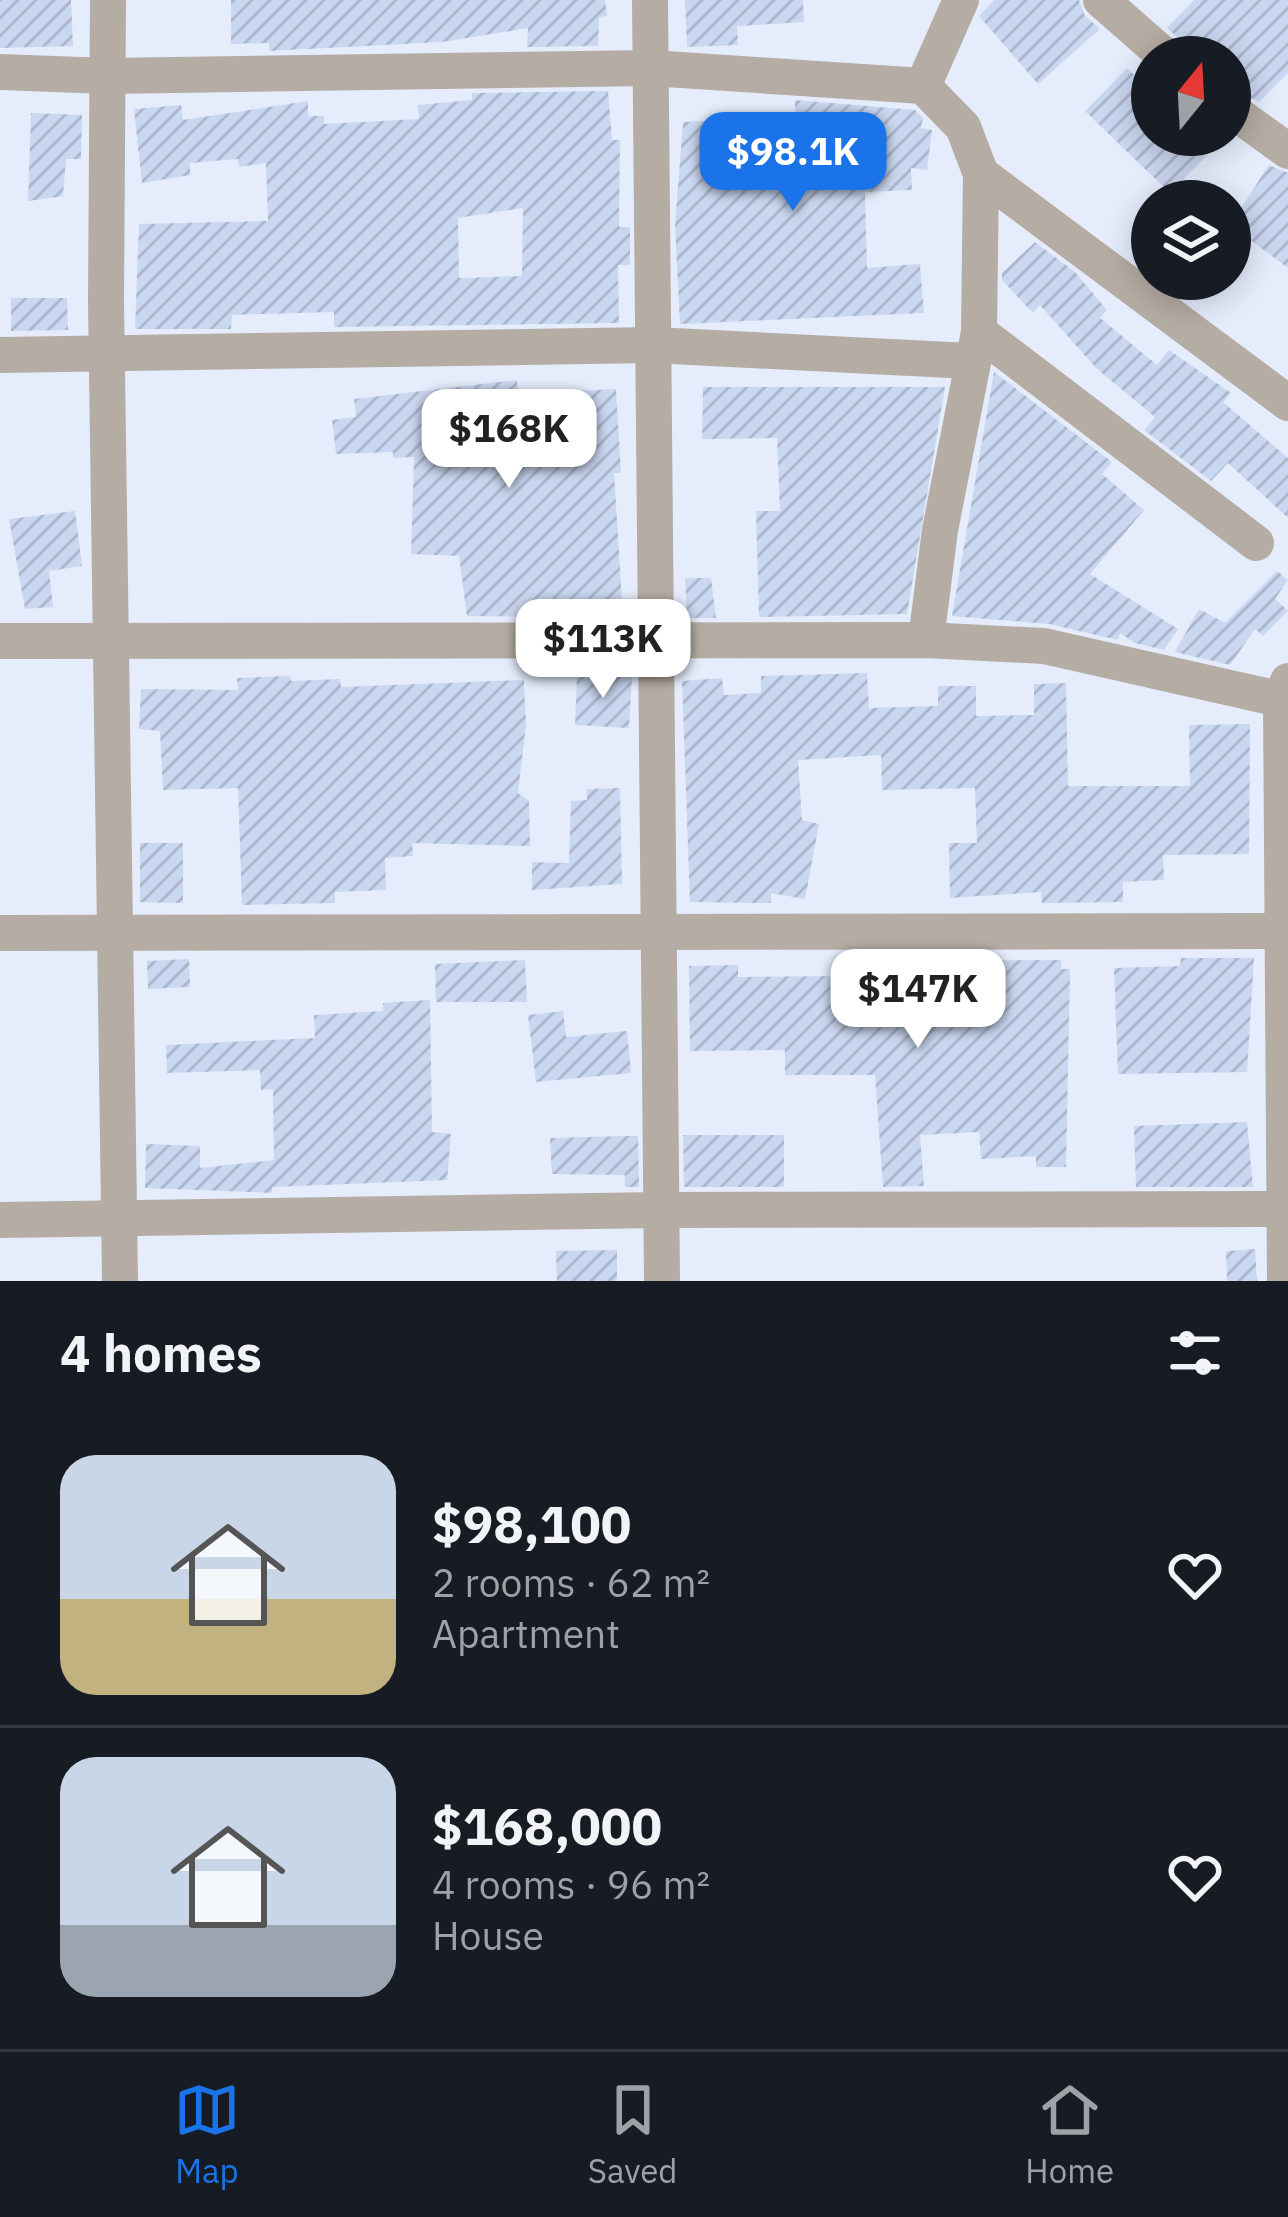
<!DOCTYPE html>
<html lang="en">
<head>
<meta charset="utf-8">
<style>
	:root { --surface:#171b24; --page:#242831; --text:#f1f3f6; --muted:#9ea1a6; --line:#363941; --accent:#1a73e8 }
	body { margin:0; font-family:"IBM Plex Sans",sans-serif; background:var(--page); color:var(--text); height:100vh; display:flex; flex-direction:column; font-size:45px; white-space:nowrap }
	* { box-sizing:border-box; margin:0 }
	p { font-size:39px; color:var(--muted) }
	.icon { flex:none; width:66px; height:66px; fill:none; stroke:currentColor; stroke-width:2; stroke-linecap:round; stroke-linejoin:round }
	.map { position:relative; height:1281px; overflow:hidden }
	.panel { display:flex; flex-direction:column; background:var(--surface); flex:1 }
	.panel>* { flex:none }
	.needle { width:78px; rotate:18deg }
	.fabs { position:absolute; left:1131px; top:36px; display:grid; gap:24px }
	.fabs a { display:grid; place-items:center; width:120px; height:120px; border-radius:50%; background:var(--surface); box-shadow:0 6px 30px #0003; font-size:60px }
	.price { position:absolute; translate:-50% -102px; padding:0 27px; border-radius:24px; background:#fff; color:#222; font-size:39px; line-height:78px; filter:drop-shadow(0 3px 6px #0008) }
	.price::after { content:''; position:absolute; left:50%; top:72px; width:36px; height:27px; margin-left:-18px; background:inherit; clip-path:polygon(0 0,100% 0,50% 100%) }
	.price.active { background:var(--accent); color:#fff }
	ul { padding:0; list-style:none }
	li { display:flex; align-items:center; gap:36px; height:300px; padding:0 60px }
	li+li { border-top:3px solid var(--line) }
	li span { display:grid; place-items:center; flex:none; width:336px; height:240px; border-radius:36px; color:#555 }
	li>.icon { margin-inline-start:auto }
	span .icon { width:144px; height:144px; fill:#fffc; stroke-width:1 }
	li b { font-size:51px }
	h2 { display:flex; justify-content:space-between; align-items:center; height:144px; padding:0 60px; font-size:51px }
	.dock { display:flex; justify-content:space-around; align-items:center; height:168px; border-top:3px solid var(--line); background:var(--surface); font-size:33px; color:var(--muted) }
	.dock a { display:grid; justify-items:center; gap:6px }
	.dock .active { color:var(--accent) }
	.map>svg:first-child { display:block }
</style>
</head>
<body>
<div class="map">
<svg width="1288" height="1281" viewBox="0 0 1288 1281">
	<defs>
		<pattern id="building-hatch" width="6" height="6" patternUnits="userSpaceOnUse" patternTransform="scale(3)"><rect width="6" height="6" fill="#cad7f0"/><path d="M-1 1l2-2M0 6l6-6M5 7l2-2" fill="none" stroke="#acb7cd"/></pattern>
	</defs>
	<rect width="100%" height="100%" fill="#e5edfd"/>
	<g fill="url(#building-hatch)" fill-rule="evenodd">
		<polygon points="0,0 71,0 73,46 0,48"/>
		<polygon points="231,0 605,0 607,16 599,17 598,46 527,47 528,28 442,42 269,51 269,43 231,44"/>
		<polygon points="685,0 803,0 804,22 737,26 738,45 687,47"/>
		<polygon points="994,0 1079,0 1085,16 1100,29 1038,84 979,16"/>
		<polygon points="1194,0 1288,0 1288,73 1259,102 1230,87 1230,57 1188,57 1182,41 1167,28"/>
		<polygon points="1127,68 1152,93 1152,135 1195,135 1211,151 1170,193 1085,111"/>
		<path d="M 608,91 L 612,140 L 620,140 L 619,227 L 630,227 L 630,265 L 618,265 L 619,323 L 334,327 L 334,312 L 232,315 L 231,329 L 135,329 L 139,224 L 268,221 L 266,163 L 239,167 L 238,159 L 190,163 L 190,175 L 142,183 L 134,109 L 181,105 L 183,120 L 308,101 L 308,116 L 324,116 L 324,124 L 419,119 L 418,105 L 472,100 L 472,93 ZM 523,208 L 522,276 L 459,278 L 458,218 Z"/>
		<polygon points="795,100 915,110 923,118 921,128 932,130 927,170 911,168 912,190 865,192 867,268 920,264 924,313 680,324 675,226 683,122 795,116"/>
		<polygon points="31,113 82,115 81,159 66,159 63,196 28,201"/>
		<polygon points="1269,165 1288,173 1288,268 1230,225"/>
		<polygon points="1035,242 1075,272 1107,310 1100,318 1157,365 1169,350 1231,393 1223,402 1288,458 1288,518 1228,463 1211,481 1144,430 1155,417 1096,368 1040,305 1033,313 1002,280 1002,273"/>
		<polygon points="11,298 67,298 68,330 11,331"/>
		<polygon points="994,372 1112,462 1102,474 1144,510 1090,574 1178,629 1164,650 1135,643 1120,633 1118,640 1049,624 952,616"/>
		<polygon points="517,380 518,394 616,389 621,473 614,473 623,618 467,616 459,556 411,554 414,457 393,458 393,452 336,454 332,420 356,417 354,399"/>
		<polygon points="703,387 945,387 907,614 759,617 756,511 780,511 777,438 702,439"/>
		<polygon points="75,511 82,566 49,571 53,607 25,609 9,519"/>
		<polygon points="1277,571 1288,580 1275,599 1288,611 1263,636 1255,629 1230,665 1175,652 1199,609 1225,623"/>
		<polygon points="685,578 711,578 716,618 687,618"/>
		<polygon points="867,673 869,708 938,706 938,686 976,686 976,716 1034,715 1034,684 1066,683 1068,786 1190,786 1189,725 1250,724 1249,854 1163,855 1164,880 1123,882 1123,902 1042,903 1041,892 950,898 949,843 977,843 975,788 882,790 881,755 798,760 802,820 819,824 805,899 771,893 771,903 690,902 682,681 722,678 724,695 761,693 761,676"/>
		<polygon points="577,674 632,676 629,728 575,725"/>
		<polygon points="290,676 291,681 340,679 341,687 524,680 526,725 518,793 529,801 530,846 412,843 413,856 385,858 386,890 335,892 335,903 242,905 238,788 163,790 160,731 139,729 141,689 238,690 237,678"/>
		<polygon points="620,788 622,884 532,890 532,862 569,863 571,801 587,800 587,789"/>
		<polygon points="140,843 183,843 183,903 140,902"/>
		<polygon points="1181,958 1254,958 1247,1072 1118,1074 1114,968 1180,966"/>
		<polygon points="189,959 190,987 148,989 147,961"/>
		<polygon points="525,960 527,1002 436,1002 435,964"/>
		<polygon points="1061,960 1061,969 1070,969 1066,1167 1036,1167 1036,1156 981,1159 979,1132 920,1135 924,1186 883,1187 875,1075 785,1075 785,1050 690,1051 689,966 738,965 738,977 836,976 839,1023 909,1024 907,961"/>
		<polygon points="430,1000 432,1132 451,1134 447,1180 272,1187 272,1193 145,1188 146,1144 200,1146 200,1168 274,1160 273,1089 261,1090 260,1070 167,1073 166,1045 315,1038 314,1015 383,1011 383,1003"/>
		<polygon points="563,1011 566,1037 627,1031 631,1073 536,1082 528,1015"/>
		<polygon points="1247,1122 1253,1187 1136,1187 1134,1126"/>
		<polygon points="683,1135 784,1135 784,1187 684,1187"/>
		<polygon points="626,1136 638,1136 639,1187 625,1187 625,1175 552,1174 550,1138"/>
		<polygon points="1255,1249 1257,1281 1227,1281 1226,1251"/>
		<polygon points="617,1250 617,1281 557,1281 556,1251"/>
	</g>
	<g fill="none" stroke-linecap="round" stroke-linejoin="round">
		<g stroke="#b5aca3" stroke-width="36">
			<polyline points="108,0 106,301 120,1281"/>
			<polyline points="650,0 662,1281"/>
			<polyline points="1101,0 1166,57"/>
			<polyline points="0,72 108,76 651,68 923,86 963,127 981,174 979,332 940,530 926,640"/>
			<polyline points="923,86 961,0"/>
			<polyline points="1230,109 1288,151"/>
			<polyline points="981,174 1288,403"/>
			<polyline points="979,332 1256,543"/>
			<polyline points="0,355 653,345 970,361"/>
			<polyline points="0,641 926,640 1044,646 1288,701"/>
			<polyline points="0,933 1281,931"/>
			<polyline points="0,1220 661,1210 1288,1209"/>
			<polyline points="1285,1281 1281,699 1288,681"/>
		</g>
	</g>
</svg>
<div class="fabs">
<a><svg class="needle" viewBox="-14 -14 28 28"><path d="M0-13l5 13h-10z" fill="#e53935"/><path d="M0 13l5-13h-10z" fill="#9ea1a6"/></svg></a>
<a><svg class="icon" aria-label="layers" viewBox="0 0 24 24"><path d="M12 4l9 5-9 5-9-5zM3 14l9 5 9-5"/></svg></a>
</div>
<b class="price active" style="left:793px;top:214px">$98.1K</b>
<b class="price" style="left:509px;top:491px">$168K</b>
<b class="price" style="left:603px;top:701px">$113K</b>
<b class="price" style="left:918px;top:1051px">$147K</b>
</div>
<section class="panel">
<h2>4 homes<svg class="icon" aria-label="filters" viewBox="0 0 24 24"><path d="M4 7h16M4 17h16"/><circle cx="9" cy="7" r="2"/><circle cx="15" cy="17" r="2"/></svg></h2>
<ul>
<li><span style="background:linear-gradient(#c9d6e8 60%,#c2b280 0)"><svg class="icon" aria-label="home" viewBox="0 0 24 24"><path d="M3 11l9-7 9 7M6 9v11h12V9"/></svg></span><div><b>$98,100</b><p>2 rooms · 62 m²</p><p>Apartment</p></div><svg class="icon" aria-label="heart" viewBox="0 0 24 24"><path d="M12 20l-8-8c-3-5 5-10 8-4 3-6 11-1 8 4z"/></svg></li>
<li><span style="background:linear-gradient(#c9d6e8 70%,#9aa5b1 0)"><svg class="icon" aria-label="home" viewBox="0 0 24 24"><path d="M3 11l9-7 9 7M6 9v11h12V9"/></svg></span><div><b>$168,000</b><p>4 rooms · 96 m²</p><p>House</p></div><svg class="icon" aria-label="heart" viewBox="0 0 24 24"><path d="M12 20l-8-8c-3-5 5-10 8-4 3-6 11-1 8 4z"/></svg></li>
</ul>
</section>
<nav class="dock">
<a class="active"><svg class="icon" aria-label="map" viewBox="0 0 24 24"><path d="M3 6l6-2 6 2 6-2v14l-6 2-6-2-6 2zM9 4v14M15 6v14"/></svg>Map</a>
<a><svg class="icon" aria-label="saved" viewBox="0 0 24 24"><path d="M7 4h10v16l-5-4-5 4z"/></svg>Saved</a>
<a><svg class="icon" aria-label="home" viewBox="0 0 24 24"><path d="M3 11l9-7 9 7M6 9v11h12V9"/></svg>Home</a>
</nav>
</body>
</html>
